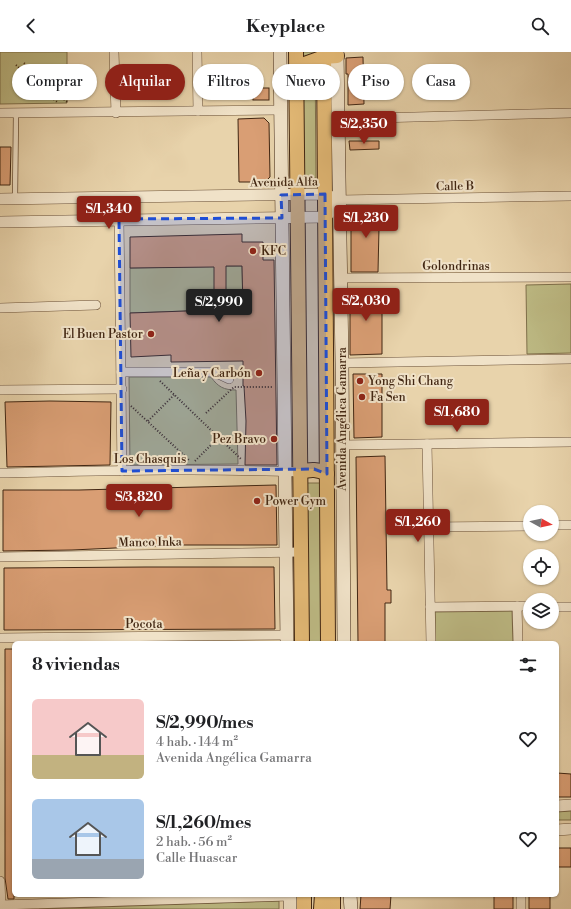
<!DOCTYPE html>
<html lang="es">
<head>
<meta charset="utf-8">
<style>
	:root { --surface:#fff; --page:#f2f2f2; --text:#202124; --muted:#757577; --accent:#8f2418 }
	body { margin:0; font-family:"Libre Bodoni",serif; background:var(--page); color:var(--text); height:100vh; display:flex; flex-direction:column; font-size:15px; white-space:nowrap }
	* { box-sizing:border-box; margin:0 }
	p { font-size:13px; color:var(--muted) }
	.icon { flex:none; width:22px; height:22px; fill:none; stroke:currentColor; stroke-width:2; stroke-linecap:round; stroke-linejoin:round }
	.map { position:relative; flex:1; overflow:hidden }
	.panel { position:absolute; left:12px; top:589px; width:547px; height:256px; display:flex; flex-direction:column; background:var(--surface); border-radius:6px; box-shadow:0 1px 3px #0004 }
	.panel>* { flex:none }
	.guide { position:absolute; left:12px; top:12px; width:547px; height:36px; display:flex; gap:8px }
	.needle { width:26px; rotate:98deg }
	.tools { position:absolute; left:523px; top:453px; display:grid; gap:8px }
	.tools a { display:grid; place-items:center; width:36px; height:36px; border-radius:50%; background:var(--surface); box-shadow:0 1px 3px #0004; font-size:20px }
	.price { position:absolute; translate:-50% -34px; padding:0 9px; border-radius:4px; background:var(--accent); color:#fff; font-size:13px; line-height:26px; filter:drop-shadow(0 1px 2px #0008) }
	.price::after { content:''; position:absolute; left:50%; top:24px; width:12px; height:9px; margin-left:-6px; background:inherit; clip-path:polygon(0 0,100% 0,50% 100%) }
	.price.selected { background:#222; color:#fff }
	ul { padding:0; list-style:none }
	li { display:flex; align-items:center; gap:12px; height:100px; padding:0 20px }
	li span { display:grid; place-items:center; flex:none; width:112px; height:80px; border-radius:6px; color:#555 }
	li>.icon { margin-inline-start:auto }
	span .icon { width:48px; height:48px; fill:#fffc; stroke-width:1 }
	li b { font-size:17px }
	h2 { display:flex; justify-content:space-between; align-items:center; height:48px; padding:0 20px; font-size:17px }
	.tag { padding:0 14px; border-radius:18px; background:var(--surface); box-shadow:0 1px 3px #0004; font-size:14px; line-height:36px }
	.tag.selected { background:var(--accent); color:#fff }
	header { display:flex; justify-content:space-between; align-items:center; height:52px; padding:0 20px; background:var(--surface); font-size:18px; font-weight:800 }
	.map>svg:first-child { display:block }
</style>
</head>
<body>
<header><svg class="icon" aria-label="back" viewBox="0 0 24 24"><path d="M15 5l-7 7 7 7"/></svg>Keyplace<svg class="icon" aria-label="search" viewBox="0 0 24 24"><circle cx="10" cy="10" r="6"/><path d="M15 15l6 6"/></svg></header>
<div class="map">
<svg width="571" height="857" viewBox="0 0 571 857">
	<rect width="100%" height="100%" fill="#e8d3ab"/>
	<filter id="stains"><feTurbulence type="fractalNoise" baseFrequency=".005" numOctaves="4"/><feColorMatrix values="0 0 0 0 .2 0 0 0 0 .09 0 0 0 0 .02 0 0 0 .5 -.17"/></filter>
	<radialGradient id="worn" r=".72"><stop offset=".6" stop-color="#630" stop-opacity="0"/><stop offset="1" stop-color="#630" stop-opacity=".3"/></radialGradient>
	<g fill="#bdba84" stroke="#7f704b">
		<polygon points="0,0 67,0 67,51 0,52"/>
		<polygon points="303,0 315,0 316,126 304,126"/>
		<polygon points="242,214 243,257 130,261 130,216"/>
		<polygon points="571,232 571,301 527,302 526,233"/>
		<path d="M 129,325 L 211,325 C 218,335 224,338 236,338 L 238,412 L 130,413 Z"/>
		<polygon points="307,431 321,431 323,591 308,591"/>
		<polygon points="512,559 513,591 435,591 435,560"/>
		<polygon points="571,759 571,768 557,768 557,760"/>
		<polygon points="279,849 279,857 39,857"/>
	</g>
	<g fill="#d99e74" stroke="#412612" fill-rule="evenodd">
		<polygon points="363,5 364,52 348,53 348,22 346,22 346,6"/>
		<rect x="253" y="36" width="16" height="12"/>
		<polygon points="264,66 269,71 270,125 265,130 239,130 238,67"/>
		<polygon points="349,89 379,89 379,97 350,98"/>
		<polygon points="0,95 11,95 10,133 0,133"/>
		<polygon points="383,156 384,176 379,176 378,220 351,220 351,157"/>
		<path d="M 242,182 L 242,190 L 263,190 L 263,208 L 274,208 L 277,413 L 245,413 L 246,369 L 244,334 L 243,334 L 243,309 L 171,310 L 171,303 L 131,305 L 130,261 L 214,258 L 214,215 L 130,216 L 130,185 ZM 226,214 L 242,214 L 243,257 L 226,258 Z"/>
		<polygon points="350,238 382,238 382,302 350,303"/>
		<polygon points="353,322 382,322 382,385 354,386"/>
		<polygon points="50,349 111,350 110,413 7,415 5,350"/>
		<polygon points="385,404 387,538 391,538 391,551 385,551 385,591 358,591 356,405"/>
		<polygon points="276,433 277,493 179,493 72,498 3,499 3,438 79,438"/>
		<polygon points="146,515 274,515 275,577 4,578 4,516"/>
		<polygon points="5,597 14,597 14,847 8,847 5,826"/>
		<polygon points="557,721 571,722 571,745 557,745"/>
		<rect x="557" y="796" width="14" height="19"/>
		<polygon points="361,843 391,843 390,857 360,857"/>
		<rect x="494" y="843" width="19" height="14"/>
		<rect x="529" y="843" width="21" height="14"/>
	</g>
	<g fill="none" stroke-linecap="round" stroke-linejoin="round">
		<g stroke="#6b5138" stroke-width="6">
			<polyline id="service" points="15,146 16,61"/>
		</g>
		<g stroke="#6b5138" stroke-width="10">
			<g id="minor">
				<polyline points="114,0 116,61"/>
				<polyline points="197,0 198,59"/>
				<polyline points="0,61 280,58"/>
				<polyline points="338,67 571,61"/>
				<polyline points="340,148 571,144"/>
				<polyline points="119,167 122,419"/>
				<polyline points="341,226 571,225"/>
				<polyline points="0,256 96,253"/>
				<polyline points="342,311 571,307"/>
				<polyline points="121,320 214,320 229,327"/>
				<polyline points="0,338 122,337"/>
				<polyline points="427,392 431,591"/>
				<polyline points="342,393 571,390"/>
				<path d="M 0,421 C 100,419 200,416 300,420"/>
				<polyline points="552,473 571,473"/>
				<polyline points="429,475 530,474"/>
				<polyline points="0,505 301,500"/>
				<polyline points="517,554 518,591"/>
				<polyline points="430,555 530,554"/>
				<polyline points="552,555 571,555"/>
				<polyline points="0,586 287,583"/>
				<polyline points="0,829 1,857"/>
				<polyline points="521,843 521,857"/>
				<polyline points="0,853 290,844"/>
			</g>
		</g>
		<g stroke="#6b5138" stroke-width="12">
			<g id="tertiary">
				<polyline points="0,147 325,142 340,148 326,165 0,170"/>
				<polyline points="557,754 571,753"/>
				<polyline points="557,778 571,777"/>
			</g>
		</g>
		<g stroke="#412612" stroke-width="14">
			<g id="secondary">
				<polyline points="280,0 287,591"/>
				<polyline points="337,0 342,311 344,591"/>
				<polyline points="290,843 290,857"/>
				<polyline points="350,843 351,857"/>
			</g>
		</g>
		<g stroke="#412612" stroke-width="16">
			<g id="primary">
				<polyline points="296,0 302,591"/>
				<polyline points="324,0 328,591"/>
				<polyline points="296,15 324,5 337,4"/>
				<path d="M 300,420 C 311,417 318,417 327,422"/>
				<polyline points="304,843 304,857"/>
				<polyline points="333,843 333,857"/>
			</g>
		</g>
		<g stroke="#412612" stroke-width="18">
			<polyline id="motorway" points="322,857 323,843"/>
		</g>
		<g stroke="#412612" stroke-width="2" stroke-dasharray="1 2" stroke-linecap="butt">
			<polyline points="24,11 67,50"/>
			<polyline points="16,13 57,50"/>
			<polyline points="160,329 241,407"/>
			<polyline points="131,354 189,408"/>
			<polyline points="206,361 234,335 273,335"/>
			<polyline points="148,369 174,343"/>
			<polyline points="195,409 218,386"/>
		</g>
		<use href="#service" stroke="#f0e2c8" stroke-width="4.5"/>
		<use href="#minor" stroke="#f0e2c8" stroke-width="9"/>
		<use href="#tertiary" stroke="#f0e2c8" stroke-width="11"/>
		<use href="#secondary" stroke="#f0e2c8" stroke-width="13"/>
		<use href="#primary" stroke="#e4ba76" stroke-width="14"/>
		<use href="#motorway" stroke="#e4ba76" stroke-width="16"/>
	</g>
	<path fill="#1d4ed8" fill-opacity="0.2" stroke="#1d4ed8" stroke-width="3" stroke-dasharray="8 5" stroke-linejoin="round" d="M 325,142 L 327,422 L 314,417 L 122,419 L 119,167 L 282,166 L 281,143 Z"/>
	<g fill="#8f2418" stroke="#f0e2c8" stroke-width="1.5">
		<circle cx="253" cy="199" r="4"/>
		<circle cx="151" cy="282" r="4"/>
		<circle cx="259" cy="321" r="4"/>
		<circle cx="360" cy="329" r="4"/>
		<circle cx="362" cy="345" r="4"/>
		<circle cx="274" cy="387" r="4"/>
		<circle cx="257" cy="449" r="4"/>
	</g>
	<g text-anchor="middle" stroke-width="4" stroke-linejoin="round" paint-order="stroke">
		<g font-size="12" fill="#412612" stroke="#f0e2c8">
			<text transform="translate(284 130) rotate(-1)" y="4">Avenida Alfa</text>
			<text transform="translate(455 134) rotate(-1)" y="4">Calle B</text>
			<text x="456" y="218">Golondrinas</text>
			<text transform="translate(342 367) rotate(-90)" y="4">Avenida Angélica Gamarra</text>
			<text x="150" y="411">Los Chasquis</text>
			<text transform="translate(150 490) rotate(-1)" y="4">Manco Inka</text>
			<text x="144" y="576">Pocota</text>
		</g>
		<g font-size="12" fill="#412612" stroke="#f0e2c8" text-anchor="start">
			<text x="261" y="203">KFC</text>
			<text x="143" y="286" text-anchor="end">El Buen Pastor</text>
			<text x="251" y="325" text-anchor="end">Leña y Carbón</text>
			<text x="368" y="333">Yong Shi Chang</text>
			<text x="370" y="349">Fa Sen</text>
			<text x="266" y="391" text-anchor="end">Pez Bravo</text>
			<text x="265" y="453">Power Gym</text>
		</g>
	</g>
	<rect width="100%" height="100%" filter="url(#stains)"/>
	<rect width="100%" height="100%" fill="url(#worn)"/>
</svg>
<div class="tools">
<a><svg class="needle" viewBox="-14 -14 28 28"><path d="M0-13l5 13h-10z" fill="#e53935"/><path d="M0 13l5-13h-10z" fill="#757577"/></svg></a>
<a><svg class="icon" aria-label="locate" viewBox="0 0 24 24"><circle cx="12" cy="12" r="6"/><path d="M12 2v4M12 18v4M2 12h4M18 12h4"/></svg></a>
<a><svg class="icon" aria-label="layers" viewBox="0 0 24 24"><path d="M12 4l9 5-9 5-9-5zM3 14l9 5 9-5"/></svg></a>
</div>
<b class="price" style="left:364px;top:93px">S/2,350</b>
<b class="price" style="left:109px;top:178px">S/1,340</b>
<b class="price" style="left:366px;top:187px">S/1,230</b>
<b class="price" style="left:366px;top:270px">S/2,030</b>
<b class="price selected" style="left:219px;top:271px">S/2,990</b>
<b class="price" style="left:457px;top:381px">S/1,680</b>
<b class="price" style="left:139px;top:466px">S/3,820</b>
<b class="price" style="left:418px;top:491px">S/1,260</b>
<div class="guide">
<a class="tag">Comprar</a>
<a class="tag selected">Alquilar</a>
<a class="tag">Filtros</a>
<a class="tag">Nuevo</a>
<a class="tag">Piso</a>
<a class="tag">Casa</a>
</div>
<section class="panel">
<h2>8 viviendas<svg class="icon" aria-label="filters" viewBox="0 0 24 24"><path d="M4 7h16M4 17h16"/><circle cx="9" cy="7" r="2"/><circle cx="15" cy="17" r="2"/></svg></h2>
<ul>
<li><span style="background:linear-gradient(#f6c9c9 70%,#c2b280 0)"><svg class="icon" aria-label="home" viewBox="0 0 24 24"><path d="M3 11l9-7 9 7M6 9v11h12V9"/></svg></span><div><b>S/2,990/mes</b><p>4 hab. · 144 m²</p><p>Avenida Angélica Gamarra</p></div><svg class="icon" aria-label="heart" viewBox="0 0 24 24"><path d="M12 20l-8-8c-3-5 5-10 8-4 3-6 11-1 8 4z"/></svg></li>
<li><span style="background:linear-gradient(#a9c7e8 75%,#9aa5b1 0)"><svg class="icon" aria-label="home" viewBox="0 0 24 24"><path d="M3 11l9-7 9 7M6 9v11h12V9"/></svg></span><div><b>S/1,260/mes</b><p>2 hab. · 56 m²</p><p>Calle Huascar</p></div><svg class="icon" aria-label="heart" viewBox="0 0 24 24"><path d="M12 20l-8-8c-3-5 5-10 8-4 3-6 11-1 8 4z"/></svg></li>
</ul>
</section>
</div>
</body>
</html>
